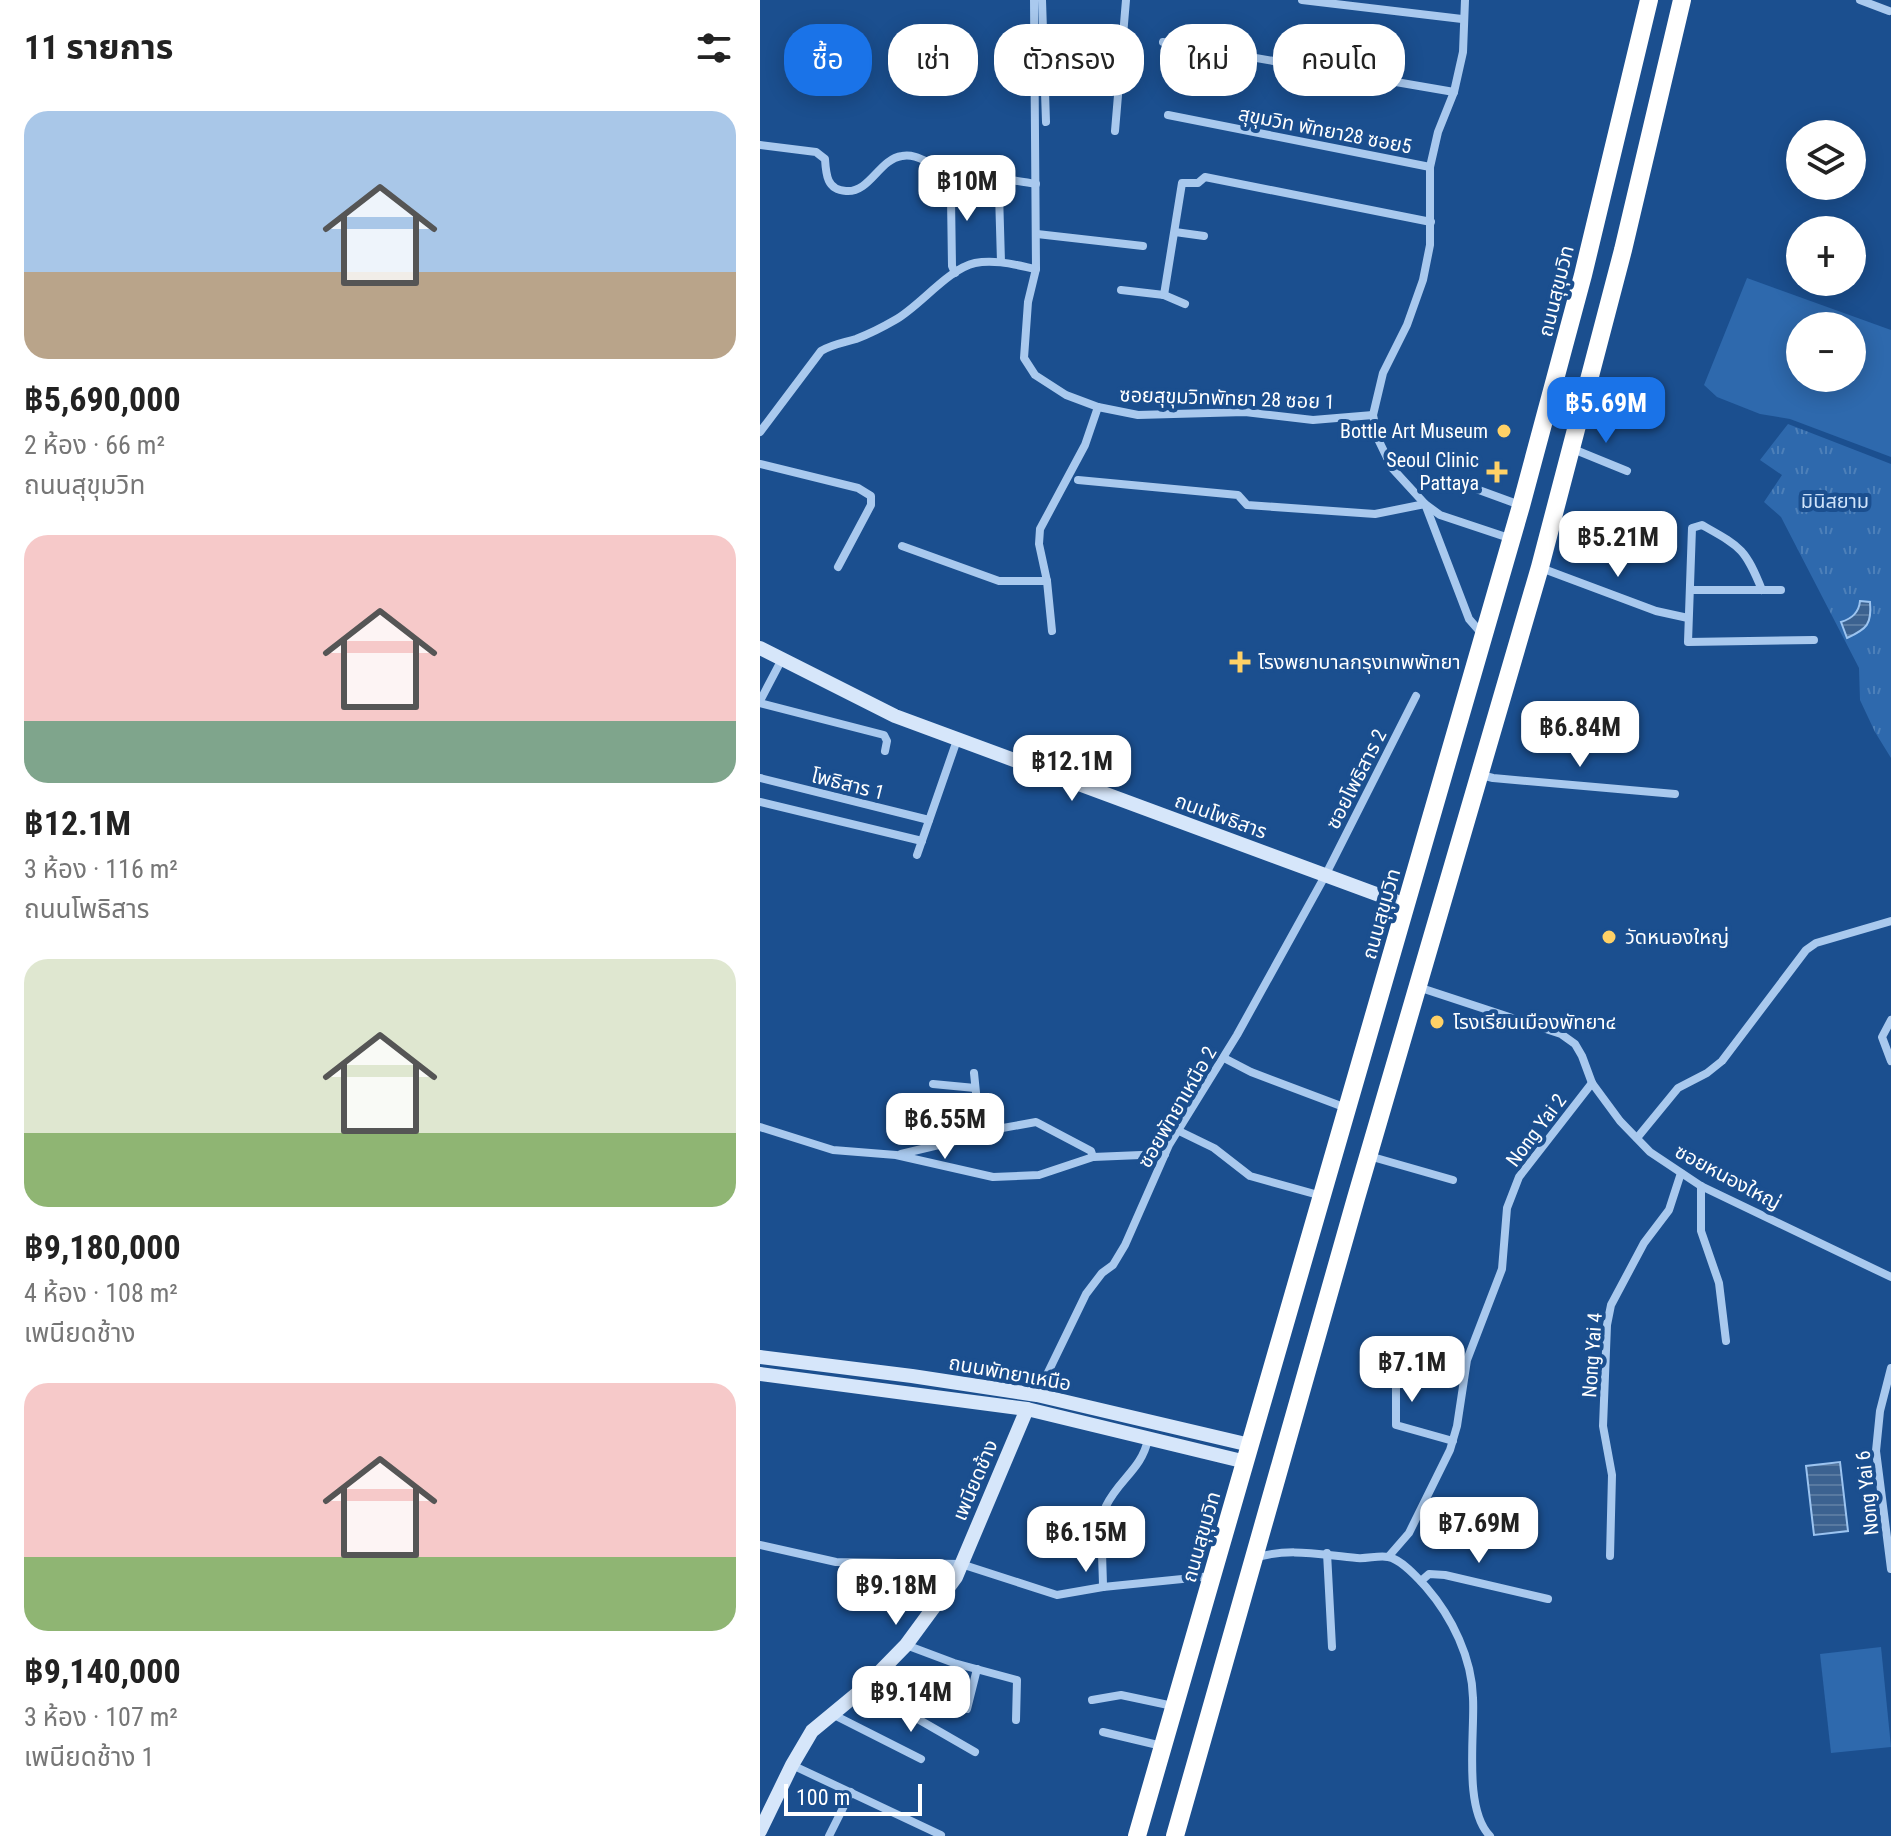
<!DOCTYPE html>
<html lang="th">
<head>
<meta charset="utf-8">
<style>
	:root { --surface:#fff; --page:#f2f2f2; --text:#222; --muted:#767676; --accent:#1a73e8 }
	body { margin:0; font-family:"Roboto Condensed","Noto Sans Thai",sans-serif; background:var(--page); color:var(--text); height:100vh; display:flex; flex-direction:column; font-size:30px; white-space:nowrap }
	* { box-sizing:border-box; margin:0 }
	p { font-size:26px; color:var(--muted) }
	.icon { flex:none; width:44px; height:44px; fill:none; stroke:currentColor; stroke-width:2; stroke-linecap:round; stroke-linejoin:round }
	.map { position:relative; flex:1; overflow:hidden }
	.sheet { display:flex; flex-direction:column; background:var(--surface); width:760px }
	.sheet>* { flex:none }
	.banner { position:absolute; left:24px; top:24px; width:760px; height:72px; display:flex; gap:16px }
	.buttons { position:absolute; left:1026px; top:120px; display:grid; gap:16px }
	.buttons a { display:grid; place-items:center; width:80px; height:80px; border-radius:50%; background:var(--surface); box-shadow:0 4px 20px #0003; font-size:40px }
	.scale { position:absolute; left:24px; bottom:20px; width:138px; box-sizing:border-box; padding-left:8px; border:4px solid #fff; border-top:0; font-size:22px; line-height:28px; white-space:nowrap; color:#fff; -webkit-text-stroke:6px #1b4f8f; paint-order:stroke }
	.price { position:absolute; translate:-50% -68px; padding:0 18px; border-radius:16px; background:#fff; color:#222; font-size:26px; line-height:52px; filter:drop-shadow(0 2px 4px #0008) }
	.price::after { content:''; position:absolute; left:50%; top:48px; width:24px; height:18px; margin-left:-12px; background:inherit; clip-path:polygon(0 0,100% 0,50% 100%) }
	.price.active { background:var(--accent); color:#fff }
	ul { padding:0; list-style:none }
	li { display:grid; align-content:center; gap:16px; height:424px; padding:0 24px }
	li span { display:grid; place-items:center; height:248px; border-radius:24px; color:#555 }
	li>.icon { margin-inline-start:auto }
	span .icon { width:144px; height:144px; fill:#fffc; stroke-width:1 }
	li b { font-size:34px }
	h2 { display:flex; justify-content:space-between; align-items:center; height:96px; padding:0 24px; font-size:34px }
	.tag { padding:0 28px; border-radius:32px; background:var(--surface); box-shadow:0 4px 20px #0003; font-size:28px; line-height:72px }
	.tag.active { background:var(--accent); color:#fff }
	main { display:flex; flex:1; min-height:0 }
	.map>svg:first-child { display:block }
</style>
</head>
<body>
<main>
<section class="sheet">
<h2>11 รายการ<svg class="icon" aria-label="filters" viewBox="0 0 24 24"><path d="M4 7h16M4 17h16"/><circle cx="9" cy="7" r="2"/><circle cx="15" cy="17" r="2"/></svg></h2>
<ul>
<li><span style="background:linear-gradient(#a9c7e8 65%,#b9a48a 0)"><svg class="icon" aria-label="home" viewBox="0 0 24 24"><path d="M3 11l9-7 9 7M6 9v11h12V9"/></svg></span><div><b>฿5,690,000</b><p>2 ห้อง · 66 m²</p><p>ถนนสุขุมวิท</p></div></li>
<li><span style="background:linear-gradient(#f6c9c9 75%,#7fa58c 0)"><svg class="icon" aria-label="home" viewBox="0 0 24 24"><path d="M3 11l9-7 9 7M6 9v11h12V9"/></svg></span><div><b>฿12.1M</b><p>3 ห้อง · 116 m²</p><p>ถนนโพธิสาร</p></div></li>
<li><span style="background:linear-gradient(#dfe7d0 70%,#8fb573 0)"><svg class="icon" aria-label="home" viewBox="0 0 24 24"><path d="M3 11l9-7 9 7M6 9v11h12V9"/></svg></span><div><b>฿9,180,000</b><p>4 ห้อง · 108 m²</p><p>เพนียดช้าง</p></div></li>
<li><span style="background:linear-gradient(#f6c9c9 70%,#8fb573 0)"><svg class="icon" aria-label="home" viewBox="0 0 24 24"><path d="M3 11l9-7 9 7M6 9v11h12V9"/></svg></span><div><b>฿9,140,000</b><p>3 ห้อง · 107 m²</p><p>เพนียดช้าง 1</p></div></li>
</ul>
</section>
<div class="map">
<svg width="1131" height="1836" viewBox="0 0 1131 1836">
	<defs>
		<pattern id="grass-tufts" width="24" height="20" patternUnits="userSpaceOnUse" patternTransform="scale(2)"><rect width="24" height="20" fill="#2e69ad"/><path d="M3 7l-1-3M5 7V3M7 7l1-3M15 17l-1-3M17 17v-4M19 17l1-3" fill="none" stroke="#4d80b9"/></pattern>
		<pattern id="water-rules" width="6" height="5" patternUnits="userSpaceOnUse" patternTransform="scale(2)"><rect width="6" height="5" fill="#3c6290"/><path d="M0 2.5h6" fill="none" stroke="#597aa1"/></pattern>
	</defs>
	<rect width="100%" height="100%" fill="#1b4f8f"/>
	<polygon fill="url(#grass-tufts)" points="1028,424 1131,464 1131,758 1115,732 1100,700 1099,668 1021,517 1004,502 1022,475 1000,460"/>
	<g fill="#2e69ad" fill-rule="evenodd">
		<path d="M 987,278 L 1131,330 L 1131,457 L 1030,419 L 1000,414 L 957,397 L 944,385 ZM 1040,326 L 1092,326 L 1092,378 L 1040,378 Z"/>
		<polygon points="1121,1647 1131,1747 1071,1753 1060,1654"/>
	</g>
	<g fill="url(#water-rules)" stroke="#9cc4f0" stroke-width="2">
		<path d="M 1100,601 L 1110,602 C 1112,624 1107,629 1087,638 L 1081,622 C 1091,619 1099,612 1100,601 Z"/>
		<polygon points="1080,1462 1088,1531 1054,1535 1046,1466"/>
	</g>
	<g fill="none" stroke-linecap="round" stroke-linejoin="round">
		<g stroke="#a9c9ee" stroke-width="8">
			<polyline points="274,0 276,269 268,302 264,358 275,375 306,395 338,407 378,415 485,412 553,420 613,415"/>
			<polyline points="282,0 286,122"/>
			<polyline points="542,0 702,19"/>
			<polyline points="705,0 703,52 694,92 678,132 670,167 670,245 663,280 647,325 623,373 613,415 618,439 632,468 665,504 680,515 752,539"/>
			<polyline points="1100,0 1129,11"/>
			<polyline points="403,42 694,92"/>
			<polyline points="408,115 670,167"/>
			<polyline points="355,131 366,0"/>
			<path d="M 0,145 L 56,152 L 65,159 C 66,175 67,190 86,191 C 110,193 119,159 142,156 C 157,153 169,165 184,168 C 214,175 246,179 276,184"/>
			<polyline points="415,232 444,236"/>
			<polyline points="277,234 383,246"/>
			<polyline points="195,273 192,266 191,198 194,191 239,193 241,262"/>
			<polyline points="361,290 404,295 425,304"/>
			<polyline points="404,295 422,183 438,183 445,177 671,222"/>
			<path d="M 0,432 L 61,351 C 73,344 83,343 96,339 C 109,334 123,327 135,320 C 160,306 188,269 215,263 C 235,259 256,265 276,269"/>
			<polyline points="813,449 867,471"/>
			<polyline points="0,464 98,488 111,496 111,505 78,567"/>
			<polyline points="318,480 478,495 487,505 615,514 665,504 709,619 723,635"/>
			<polyline points="697,482 760,505"/>
			<polyline points="142,546 239,581 287,581"/>
			<polyline points="781,568 896,611 928,618"/>
			<polyline points="930,590 1021,590"/>
			<path d="M 1002,590 C 985,548 981,547 942,525 L 932,528 L 928,642 L 1054,640"/>
			<polyline points="292,631 287,581 279,544 280,529 325,445 338,407"/>
			<polyline points="0,701 22,659"/>
			<polyline points="0,703 124,735 127,741 125,751"/>
			<polyline points="721,775 733,778 915,794"/>
			<polyline points="0,778 169,820"/>
			<polyline points="0,802 162,841"/>
			<polyline points="157,855 197,740"/>
			<polyline points="658,987 801,1034 815,1044 822,1056 832,1083 860,1121 890,1152 941,1186 1131,1277"/>
			<polyline points="1131,1020 1122,1037 1131,1061"/>
			<polyline points="464,1058 491,1072 589,1109"/>
			<polyline points="214,1073 220,1132 276,1122 331,1151 333,1157"/>
			<polyline points="173,1084 215,1088"/>
			<polyline points="0,1127 73,1150 136,1155 233,1177 279,1175 333,1157 405,1154"/>
			<polyline points="419,1131 454,1148 490,1176 562,1196"/>
			<polyline points="877,1138 918,1088 947,1073 962,1061 1046,950 1056,943 1131,921"/>
			<polyline points="141,1154 212,1137 220,1132"/>
			<polyline points="609,1156 693,1180"/>
			<polyline points="941,1186 941,1231 959,1283 966,1341"/>
			<polyline points="636,1348 636,1425 693,1441"/>
			<polyline points="1131,1368 1120,1411 1116,1451 1131,1569"/>
			<polyline points="277,1395 326,1294 342,1273 353,1265 365,1245 409,1145 477,1035 565,876 656,696"/>
			<polyline points="0,1545 76,1562 201,1564 297,1595 343,1587 452,1576"/>
			<polyline points="567,1553 572,1647"/>
			<polyline points="629,1556 649,1533 690,1450 697,1426 707,1360 742,1269 747,1208 759,1177 832,1083"/>
			<polyline points="850,1556 852,1475 843,1426 847,1325 851,1305 884,1243 909,1210 921,1173"/>
			<path d="M 494,1558 C 530,1547 561,1555 597,1558 C 607,1559 619,1555 628,1557 C 641,1559 657,1577 666,1587 C 692,1617 712,1658 713,1698 C 715,1733 703,1809 730,1836"/>
			<polyline points="661,1581 669,1574 685,1575 788,1599"/>
			<path d="M 343,1587 C 343,1569 339,1520 346,1506 C 359,1479 382,1469 388,1439"/>
			<polyline points="146,1645 194,1663 257,1680 256,1720"/>
			<polyline points="104,1688 215,1752"/>
			<polyline points="332,1700 361,1695 413,1706"/>
			<polyline points="207,1709 217,1669"/>
			<polyline points="72,1714 161,1759"/>
			<polyline points="343,1732 402,1746"/>
			<polyline points="32,1765 181,1835"/>
			<polyline points="69,1836 91,1792"/>
		</g>
		<g stroke="#d6e6fa" stroke-width="14">
			<polyline points="0,648 135,716 646,905"/>
			<polyline points="0,1357 152,1376 277,1395 490,1445"/>
			<polyline points="0,1374 267,1409 486,1462"/>
			<polyline points="0,1831 32,1765 52,1731 104,1688 146,1645 196,1577 267,1409"/>
		</g>
		<g stroke="#fff" stroke-width="18">
			<polyline points="377,1836 761,506 823,275 889,0"/>
			<polyline points="415,1836 596,1198 780,567 863,250 922,0"/>
		</g>
	</g>
	<g fill="#ffd166" stroke="#1b4f8f" stroke-width="3">
		<circle cx="744" cy="431" r="8"/>
		<path d="M733 460h8v8h8v8h-8v8h-8v-8h-8v-8h8z"/>
		<path d="M476 650h8v8h8v8h-8v8h-8v-8h-8v-8h8z"/>
		<circle cx="849" cy="937" r="8"/>
		<circle cx="677" cy="1022" r="8"/>
	</g>
	<g text-anchor="middle" stroke-width="8" stroke-linejoin="round" paint-order="stroke">
		<g font-size="20" fill="#fff" stroke="#1b4f8f">
			<text transform="translate(565 130) rotate(11)" y="7">สุขุมวิท พัทยา28 ซอย5</text>
			<text transform="translate(796 291) rotate(-76)" y="7">ถนนสุขุมวิท</text>
			<text transform="translate(467 398) rotate(2)" y="7">ซอยสุขุมวิทพัทยา 28 ซอย 1</text>
			<text transform="translate(596 779) rotate(-63)" y="7">ซอยโพธิสาร 2</text>
			<text transform="translate(88 784) rotate(14)" y="7">โพธิสาร 1</text>
			<text transform="translate(461 816) rotate(20)" y="7">ถนนโพธิสาร</text>
			<text transform="translate(621 914) rotate(-74)" y="7">ถนนสุขุมวิท</text>
			<text transform="translate(417 1107) rotate(-60)" y="7">ซอยพัทยาเหนือ 2</text>
			<text transform="translate(776 1130) rotate(-53)" y="7">Nong Yai 2</text>
			<text transform="translate(968 1177) rotate(28)" y="7">ซอยหนองใหญ่</text>
			<text transform="translate(832 1355) rotate(-86)" y="7">Nong Yai 4</text>
			<text transform="translate(250 1373) rotate(10)" y="7">ถนนพัทยาเหนือ</text>
			<text transform="translate(215 1480) rotate(-67)" y="7">เพนียดช้าง</text>
			<text transform="translate(1107 1493) rotate(-96)" y="7">Nong Yai 6</text>
			<text transform="translate(441 1537) rotate(-74)" y="7">ถนนสุขุมวิท</text>
		</g>
		<g font-size="20" fill="#fff" stroke="#1b4f8f" text-anchor="start">
			<text x="728" y="438" text-anchor="end">Bottle Art Museum</text>
			<text x="719" y="467" text-anchor="end">Seoul Clinic<tspan x="719" dy="23">Pattaya</tspan></text>
			<text x="498" y="669">โรงพยาบาลกรุงเทพพัทยา</text>
			<text x="865" y="944">วัดหนองใหญ่</text>
			<text x="693" y="1029">โรงเรียนเมืองพัทยา๔</text>
		</g>
		<g font-size="20" fill="#cfe3fa" stroke="#1b4f8f">
			<text x="1075" y="508">มินิสยาม</text>
		</g>
	</g>
</svg>
<div class="buttons">
<a><svg class="icon" aria-label="layers" viewBox="0 0 24 24"><path d="M12 4l9 5-9 5-9-5zM3 14l9 5 9-5"/></svg></a>
<a>+</a>
<a>−</a>
</div>
<div class="scale">100 m</div>
<b class="price" style="left:207px;top:223px">฿10M</b>
<b class="price active" style="left:846px;top:445px">฿5.69M</b>
<b class="price" style="left:858px;top:579px">฿5.21M</b>
<b class="price" style="left:820px;top:769px">฿6.84M</b>
<b class="price" style="left:312px;top:803px">฿12.1M</b>
<b class="price" style="left:185px;top:1161px">฿6.55M</b>
<b class="price" style="left:652px;top:1404px">฿7.1M</b>
<b class="price" style="left:719px;top:1565px">฿7.69M</b>
<b class="price" style="left:326px;top:1574px">฿6.15M</b>
<b class="price" style="left:136px;top:1627px">฿9.18M</b>
<b class="price" style="left:151px;top:1734px">฿9.14M</b>
<div class="banner">
<a class="tag active">ซื้อ</a>
<a class="tag">เช่า</a>
<a class="tag">ตัวกรอง</a>
<a class="tag">ใหม่</a>
<a class="tag">คอนโด</a>
</div>
</div>
</main>
</body>
</html>
